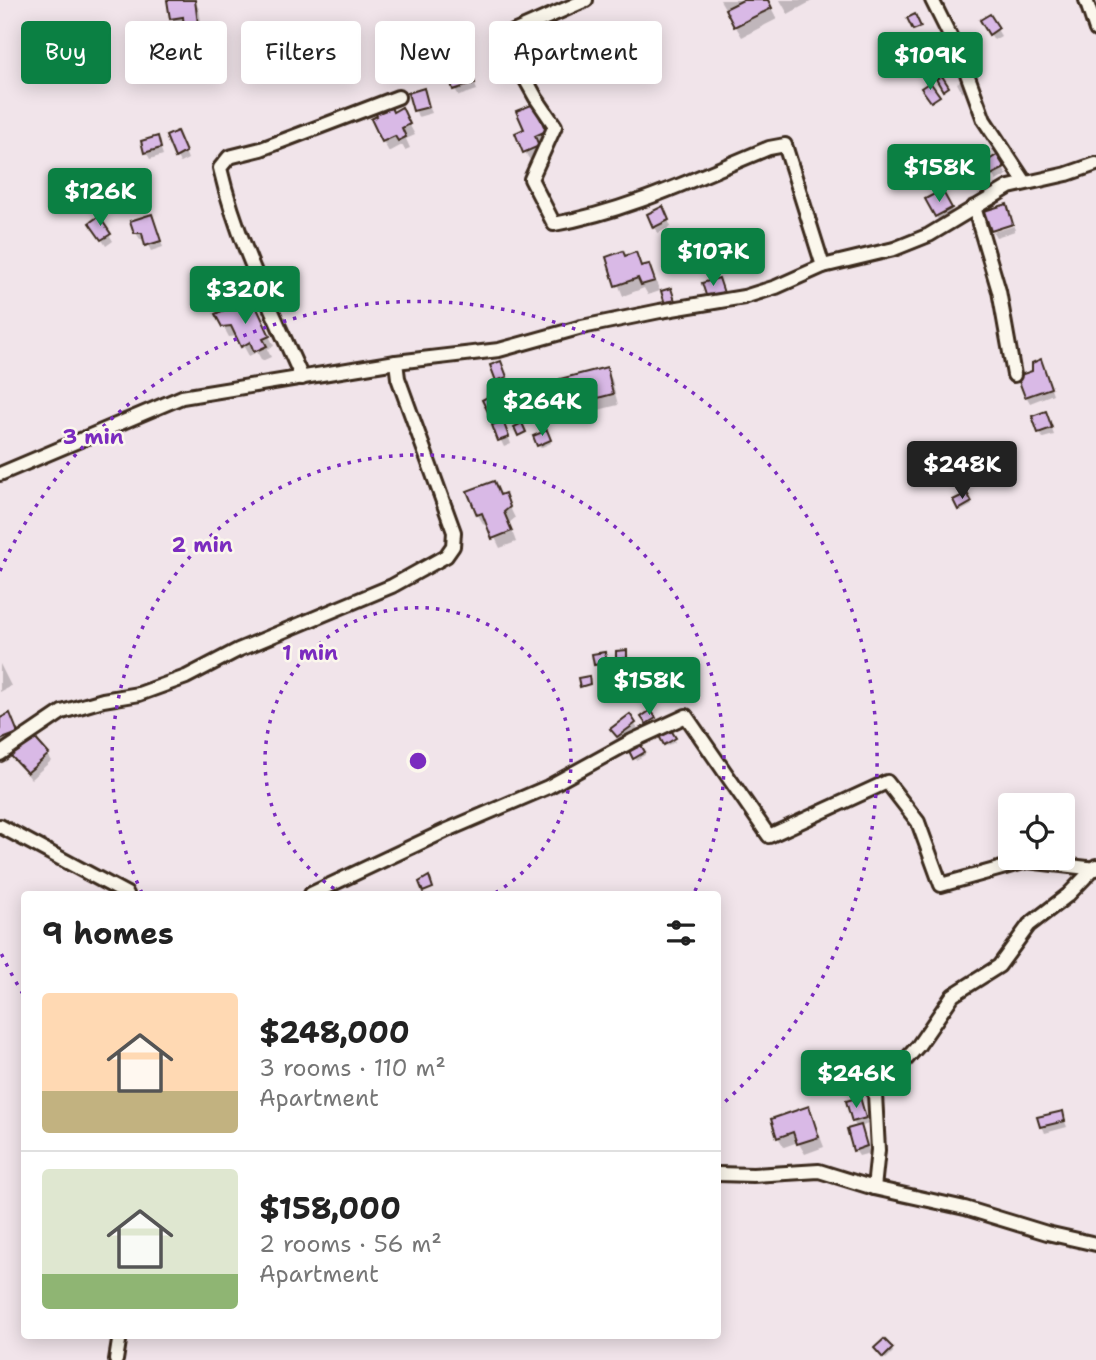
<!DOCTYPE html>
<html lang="en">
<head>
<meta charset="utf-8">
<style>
	:root { --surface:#fff; --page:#f2f2f2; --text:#222; --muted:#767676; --line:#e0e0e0; --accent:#0b8043 }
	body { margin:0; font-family:"Shantell Sans",sans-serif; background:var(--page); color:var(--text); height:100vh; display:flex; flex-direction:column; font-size:26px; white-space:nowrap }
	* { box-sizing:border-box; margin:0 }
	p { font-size:23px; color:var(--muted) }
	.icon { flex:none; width:38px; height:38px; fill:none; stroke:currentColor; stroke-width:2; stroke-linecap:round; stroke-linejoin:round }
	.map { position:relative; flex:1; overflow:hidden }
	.sheet { position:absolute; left:21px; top:891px; width:700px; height:448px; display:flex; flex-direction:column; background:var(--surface); border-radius:7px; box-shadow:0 4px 18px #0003 }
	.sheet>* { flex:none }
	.banner { position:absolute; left:21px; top:21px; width:700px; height:63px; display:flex; gap:14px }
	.controls { position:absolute; left:998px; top:793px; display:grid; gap:14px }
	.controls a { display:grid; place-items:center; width:77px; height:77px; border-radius:7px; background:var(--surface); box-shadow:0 4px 18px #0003; font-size:35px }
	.price { position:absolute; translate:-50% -60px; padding:0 16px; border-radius:7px; background:var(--accent); color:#fff; font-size:23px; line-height:46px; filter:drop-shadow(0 2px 4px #0008) }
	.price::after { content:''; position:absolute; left:50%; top:42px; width:21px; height:16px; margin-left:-10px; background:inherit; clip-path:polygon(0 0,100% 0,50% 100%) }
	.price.on { background:#222; color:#fff }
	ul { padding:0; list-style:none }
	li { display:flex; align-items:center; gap:21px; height:175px; padding:0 21px }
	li+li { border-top:2px solid var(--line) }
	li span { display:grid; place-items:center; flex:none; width:196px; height:140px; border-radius:7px; color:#555 }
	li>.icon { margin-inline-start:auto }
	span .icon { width:84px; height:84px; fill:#fffc; stroke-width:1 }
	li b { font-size:30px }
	h2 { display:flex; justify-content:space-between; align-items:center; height:84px; padding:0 21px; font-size:30px }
	.pill { padding:0 24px; border-radius:7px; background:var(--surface); box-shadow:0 4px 18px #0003; font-size:24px; line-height:63px }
	.pill.on { background:var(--accent); color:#fff }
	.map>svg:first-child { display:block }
</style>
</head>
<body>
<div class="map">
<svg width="1096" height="1360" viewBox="0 0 1096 1360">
	<rect width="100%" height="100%" fill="#f1e4ea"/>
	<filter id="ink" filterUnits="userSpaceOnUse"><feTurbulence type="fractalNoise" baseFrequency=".0143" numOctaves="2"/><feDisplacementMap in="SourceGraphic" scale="14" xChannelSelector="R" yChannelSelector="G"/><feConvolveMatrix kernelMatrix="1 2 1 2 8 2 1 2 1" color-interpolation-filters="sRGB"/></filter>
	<g filter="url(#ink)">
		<g fill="#0003">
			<polygon points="169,0 194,0 199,9 203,34 192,36 187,27 178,29 172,18"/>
			<polygon points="720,0 767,0 777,19 742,37"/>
			<polygon points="780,0 814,0 788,14"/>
			<polygon points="990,17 1001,36 994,40 982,21"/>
			<polygon points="943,37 947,45 941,47 937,39"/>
			<polygon points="919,42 929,65 914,71 903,47"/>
			<polygon points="469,69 477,90 459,96 455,89"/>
			<polygon points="960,81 966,90 962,93 957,83"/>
			<polygon points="423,91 432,113 418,117 410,95"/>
			<polygon points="534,106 550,142 543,157 531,162 525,152 526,130"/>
			<polygon points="392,114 407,120 415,135 406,139 410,148 405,150 402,145 389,152 383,141"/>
			<polygon points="168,137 180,139 188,159 180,163"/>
			<polygon points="157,138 163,155 150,159 146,152"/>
			<polygon points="996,157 1007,175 996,181 986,163"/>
			<polygon points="941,192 954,215 940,223 927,200"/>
			<polygon points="666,215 671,227 658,233 655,227"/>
			<polygon points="152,216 163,247 151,251 145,239 140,239 136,233"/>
			<polygon points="99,218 113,241 106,246 91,223"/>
			<polygon points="1014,226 1015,231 996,237 993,232"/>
			<polygon points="635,254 642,268 649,266 660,291 648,295 644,288 623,296 608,258 625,258"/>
			<polygon points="241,313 260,317 274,346 267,349 271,357 262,361 257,352 249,356 238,336 229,337 223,326"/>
			<polygon points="1044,368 1053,394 1030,403 1026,396"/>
			<polygon points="606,369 612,380 618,405 574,416 568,405"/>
			<polygon points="504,370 509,384 501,386 498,380"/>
			<polygon points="496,403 502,415 494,419 490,413"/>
			<polygon points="1046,413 1054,435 1043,438 1039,432"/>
			<polygon points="494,426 506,430 511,444 504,447"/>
			<polygon points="546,432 551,443 540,448 535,437"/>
			<polygon points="493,483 501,497 504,495 515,518 509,523 516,542 500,548 488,523 484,525 478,515 470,492"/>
			<polygon points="966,495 972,505 961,511 956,501"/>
			<polygon points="604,654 608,666 598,667 594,655"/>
			<polygon points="0,664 11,686 0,692"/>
			<polygon points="629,717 639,730 622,743 616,736"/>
			<polygon points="0,719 13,722 20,740 0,748"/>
			<polygon points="671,732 675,742 667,746 662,736"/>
			<polygon points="641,747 645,755 636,760 632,752"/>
			<polygon points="47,755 51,761 31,779 13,756"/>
			<polygon points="859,1099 868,1124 860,1127 870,1153 859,1156 855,1150 857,1128 853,1121"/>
			<polygon points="809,1108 824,1147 805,1154 798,1142 784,1147 778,1137"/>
			<polygon points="1062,1113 1067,1127 1045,1133 1042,1126"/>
			<polygon points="892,1349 893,1352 886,1359 878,1351"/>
		</g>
		<g fill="#d9b9e6" stroke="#3b2a1e" stroke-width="2">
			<polygon points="167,0 195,0 198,24 184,27 183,17 170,19"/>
			<polygon points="743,0 768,0 772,8 734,27 725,9"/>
			<polygon points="915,14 921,27 913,30 907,18"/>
			<polygon points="990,14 999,28 989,35 980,20"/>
			<polygon points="919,39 926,59 908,65 901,46"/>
			<polygon points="470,67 475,83 453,90 448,73"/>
			<polygon points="942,76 949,87 943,91 936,79"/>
			<polygon points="930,82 940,96 931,102 921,88"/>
			<polygon points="424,88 429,107 413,111 408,93"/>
			<polygon points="534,104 546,131 535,136 539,146 523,153 515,133 524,129 516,111"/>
			<polygon points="390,105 393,112 402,107 410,124 402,128 406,137 398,141 395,136 382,142 371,119 377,116 375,112"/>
			<polygon points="177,131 186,152 175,158 166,136"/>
			<polygon points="158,136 161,148 144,153 141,141"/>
			<polygon points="997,155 1005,168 991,175 984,163"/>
			<polygon points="942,190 952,208 935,217 925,199"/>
			<polygon points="1007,204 1013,224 991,231 984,211"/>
			<polygon points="663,206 669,220 653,228 647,214"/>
			<polygon points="152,214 161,241 145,246 142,233 134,233 130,221"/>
			<polygon points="99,216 111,234 101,240 89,223"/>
			<polygon points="623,251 625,256 636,252 641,266 649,264 655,281 641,285 638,278 615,286 606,257"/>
			<polygon points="719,278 724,293 707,298 702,283"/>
			<polygon points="671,288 675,301 665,304 661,291"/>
			<polygon points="238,304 241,311 255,304 270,336 263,339 267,346 254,352 250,342 241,347 231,326 222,327 215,314"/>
			<polygon points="1041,359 1051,388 1025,397 1017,376 1032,371 1032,363"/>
			<polygon points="501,361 507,377 496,381 490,365"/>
			<polygon points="607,367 613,394 567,406 560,379"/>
			<polygon points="493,394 500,408 489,414 482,400"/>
			<polygon points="1046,411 1052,428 1038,433 1032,416"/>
			<polygon points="503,421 509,437 498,441 492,425"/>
			<polygon points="522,423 526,432 518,436 514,427"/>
			<polygon points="547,430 551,440 537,446 533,436"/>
			<polygon points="494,481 500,495 505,493 510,507 504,512 512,531 492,539 482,513 477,515 467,491"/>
			<polygon points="967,493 972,502 958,510 953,500"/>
			<polygon points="627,650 627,658 616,659 616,651"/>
			<polygon points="605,652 607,663 594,665 592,654"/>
			<polygon points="589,676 590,684 580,687 578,678"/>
			<polygon points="651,710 656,718 646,724 641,717"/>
			<polygon points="10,713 18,733 0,740 0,718"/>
			<polygon points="630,714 636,723 617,737 610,729"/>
			<polygon points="671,730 676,738 664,745 659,736"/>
			<polygon points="33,736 49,754 27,773 11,756"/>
			<polygon points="641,745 645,752 633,759 629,751"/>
			<polygon points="429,876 433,888 423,892 419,882"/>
			<polygon points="860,1097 866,1118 852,1122 846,1101"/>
			<polygon points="809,1106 819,1137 797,1144 793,1132 777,1138 771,1119"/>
			<polygon points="1063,1111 1065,1121 1040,1127 1037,1117"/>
			<polygon points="861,1125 867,1146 853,1151 847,1129"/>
			<polygon points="884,1339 893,1348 883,1358 874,1348"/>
		</g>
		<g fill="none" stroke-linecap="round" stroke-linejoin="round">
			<g stroke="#3b2a1e" stroke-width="18">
				<g id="street">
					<path d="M 586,0 L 502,37 L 536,98 L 555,126 L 531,179 L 554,224 C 629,211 700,176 769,148 L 785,145 L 823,266"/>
					<polyline points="932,0 962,60 984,120 1025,182"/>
					<polyline points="1086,0 1096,30"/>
					<polyline points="974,207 999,291 1014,375"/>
					<path d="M 302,378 C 272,310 237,241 220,168 L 229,157 L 261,149 L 398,97"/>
					<polyline points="0,474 182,397 396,362 499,350 582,327 660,311 744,297 776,287 823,266 894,249 929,235 1009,187 1067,174 1096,164"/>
					<polyline points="0,754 62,712 103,700 139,694 186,677 238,650 392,586 446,556 453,546 454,532 398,378 396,362"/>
					<polyline points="0,826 127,894"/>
					<polyline points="311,894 445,831 548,787 632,741 686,716 769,836 887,782 918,822 941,885 1027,861 1096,869"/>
					<polyline points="718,1174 753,1175 819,1171 874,1188 965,1208 1047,1233 1096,1244"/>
					<polyline points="874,1188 878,1150 875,1094 918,1046 953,995 999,966 1029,925 1068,895 1096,866"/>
					<polyline points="116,1360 120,1335"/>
				</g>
			</g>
			<use href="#street" stroke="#fbf7ec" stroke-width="12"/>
		</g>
	</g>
	<g fill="none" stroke="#7b2cbf" stroke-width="3.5" stroke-dasharray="3.5 7">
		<path d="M343 894A153 153 0 1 1 493 894"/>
		<path d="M142 893A306 306 0 1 1 694 893"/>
		<path d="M23 994A459 459 0 0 1 0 951M0 571A459 459 0 1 1 719 1107"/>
	</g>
	<circle cx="418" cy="761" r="10" fill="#7b2cbf" stroke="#fbf7ec" stroke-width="3.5"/>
	<g font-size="21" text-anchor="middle" font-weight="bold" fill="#7b2cbf" stroke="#fbf7ec" stroke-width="5" stroke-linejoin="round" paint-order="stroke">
		<text x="93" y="444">3 min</text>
		<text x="202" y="552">2 min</text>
		<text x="310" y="660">1 min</text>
	</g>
</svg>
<div class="controls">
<a><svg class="icon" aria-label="locate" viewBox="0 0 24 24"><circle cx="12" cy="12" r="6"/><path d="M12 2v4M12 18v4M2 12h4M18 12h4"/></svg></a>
</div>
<b class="price" style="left:930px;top:92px">$109K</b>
<b class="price" style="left:939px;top:204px">$158K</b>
<b class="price" style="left:100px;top:228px">$126K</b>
<b class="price" style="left:713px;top:288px">$107K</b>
<b class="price" style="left:245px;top:326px">$320K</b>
<b class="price" style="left:542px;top:438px">$264K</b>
<b class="price on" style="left:962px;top:501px">$248K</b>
<b class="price" style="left:649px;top:717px">$158K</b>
<b class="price" style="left:856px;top:1110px">$246K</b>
<div class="banner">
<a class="pill on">Buy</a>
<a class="pill">Rent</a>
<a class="pill">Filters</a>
<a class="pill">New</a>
<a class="pill">Apartment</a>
</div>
<section class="sheet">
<h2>9 homes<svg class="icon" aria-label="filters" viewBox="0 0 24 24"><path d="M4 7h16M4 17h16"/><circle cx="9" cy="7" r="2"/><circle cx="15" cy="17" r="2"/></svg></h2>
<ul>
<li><span style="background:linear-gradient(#ffd9b3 70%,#c2b280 0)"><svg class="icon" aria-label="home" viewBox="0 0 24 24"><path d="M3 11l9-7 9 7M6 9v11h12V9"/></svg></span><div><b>$248,000</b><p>3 rooms · 110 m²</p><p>Apartment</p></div></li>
<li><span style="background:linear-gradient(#dfe7d0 75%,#8fb573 0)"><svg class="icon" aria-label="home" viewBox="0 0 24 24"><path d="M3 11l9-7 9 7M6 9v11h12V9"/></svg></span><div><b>$158,000</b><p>2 rooms · 56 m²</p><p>Apartment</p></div></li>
</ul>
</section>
</div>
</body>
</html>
